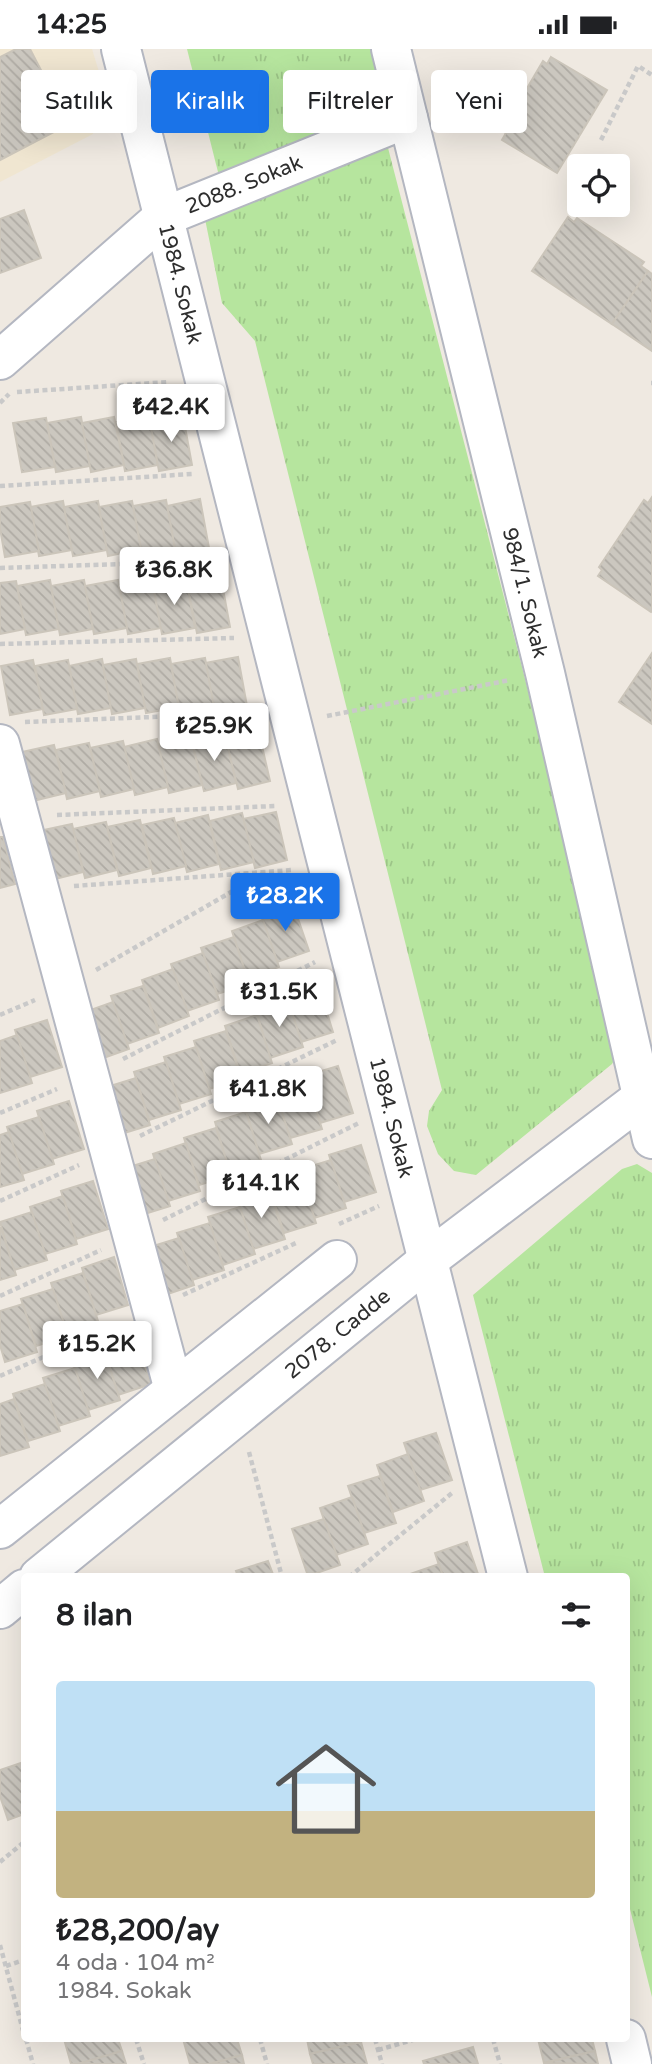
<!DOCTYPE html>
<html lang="tr">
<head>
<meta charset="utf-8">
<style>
	:root { --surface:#fff; --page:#f2f2f2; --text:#202124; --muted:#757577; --line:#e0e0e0; --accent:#1a73e8 }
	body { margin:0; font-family:"Varela Round",sans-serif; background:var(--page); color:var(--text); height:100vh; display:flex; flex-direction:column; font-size:26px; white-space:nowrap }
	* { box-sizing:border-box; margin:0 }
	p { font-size:23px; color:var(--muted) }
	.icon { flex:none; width:38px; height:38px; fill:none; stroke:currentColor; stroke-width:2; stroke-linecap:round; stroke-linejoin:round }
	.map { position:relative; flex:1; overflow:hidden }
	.details { position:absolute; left:21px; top:1524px; width:609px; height:469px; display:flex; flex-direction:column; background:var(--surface); border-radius:7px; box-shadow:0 7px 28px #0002 }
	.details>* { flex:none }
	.guide { position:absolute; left:21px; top:21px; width:611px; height:63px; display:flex; gap:14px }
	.controls { position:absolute; left:567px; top:105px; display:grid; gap:14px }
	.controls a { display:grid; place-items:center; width:63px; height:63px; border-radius:7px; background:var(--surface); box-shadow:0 7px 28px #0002; font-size:35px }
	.price { position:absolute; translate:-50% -60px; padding:0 16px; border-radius:7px; background:#fff; color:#222; font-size:23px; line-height:46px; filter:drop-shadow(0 2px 4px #0008) }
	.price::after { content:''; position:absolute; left:50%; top:42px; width:21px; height:16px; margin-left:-10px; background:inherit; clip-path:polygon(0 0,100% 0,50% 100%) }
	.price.active { background:var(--accent); color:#fff }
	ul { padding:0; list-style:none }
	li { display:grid; align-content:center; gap:14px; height:371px; padding:0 35px }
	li+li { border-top:2px solid var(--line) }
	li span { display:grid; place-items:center; height:217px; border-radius:7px; color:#555 }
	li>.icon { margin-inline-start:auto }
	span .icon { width:126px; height:126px; fill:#fffc; stroke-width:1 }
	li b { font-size:30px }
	h2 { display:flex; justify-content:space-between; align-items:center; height:84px; padding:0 35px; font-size:30px }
	.chip { padding:0 24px; border-radius:7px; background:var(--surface); box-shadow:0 7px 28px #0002; font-size:24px; line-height:63px }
	.chip.active { background:var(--accent); color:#fff }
	.status { display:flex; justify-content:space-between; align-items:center; height:49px; padding:0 35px; background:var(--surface); direction:ltr }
	.status svg { height:19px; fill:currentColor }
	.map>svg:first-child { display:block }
</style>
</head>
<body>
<div class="status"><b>14:25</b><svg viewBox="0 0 49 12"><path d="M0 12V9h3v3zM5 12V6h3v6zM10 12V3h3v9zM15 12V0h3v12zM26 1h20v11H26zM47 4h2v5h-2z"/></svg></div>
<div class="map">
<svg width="652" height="2015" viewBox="0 0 652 2015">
	<defs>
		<pattern id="grass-tufts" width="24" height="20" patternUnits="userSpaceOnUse" patternTransform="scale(1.75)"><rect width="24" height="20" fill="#b6e59e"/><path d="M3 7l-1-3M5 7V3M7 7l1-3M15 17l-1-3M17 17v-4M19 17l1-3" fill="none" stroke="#9dc588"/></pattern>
		<pattern id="building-back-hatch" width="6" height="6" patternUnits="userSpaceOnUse" patternTransform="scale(1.75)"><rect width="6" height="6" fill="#cbc7bf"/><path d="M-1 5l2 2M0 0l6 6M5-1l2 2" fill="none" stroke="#afaba4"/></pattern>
	</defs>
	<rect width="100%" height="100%" fill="#efe9e1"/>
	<polygon fill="#f0e6d1" points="0,0 92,0 107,49 93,85 0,133"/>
	<g fill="url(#grass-tufts)">
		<polygon points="187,0 376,0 392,61 220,131"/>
		<polygon points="387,95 521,614 616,993 617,1006 612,1015 476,1126 454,1122 438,1105 427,1077 429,1062 442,1041 255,292 222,254 205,170"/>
		<polygon points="637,1115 652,1124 652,1948 627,1848 626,1528 545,1528 473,1246 622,1120"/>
	</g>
	<g fill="url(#building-back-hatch)" stroke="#cbc5ba" stroke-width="2">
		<polygon points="16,0 30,0 69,75 0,111 0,8"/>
		<polygon points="551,8 607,41 557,124 502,91 506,84 502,82 543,12 547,15"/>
		<polygon points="24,161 41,209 0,224 0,170"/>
		<polygon points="568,168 574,173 577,169 644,213 641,217 648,222 612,275 532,222"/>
		<polygon points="648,222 652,225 652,302 612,275"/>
		<polygon points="149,367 158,416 125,422 116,373"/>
		<polygon points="183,367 192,416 159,422 150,373"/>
		<polygon points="81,368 90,417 56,423 47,374"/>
		<polygon points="114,368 124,416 91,423 82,374"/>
		<polygon points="46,369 55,418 22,423 13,374"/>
		<polygon points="652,448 652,562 651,563 598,527 602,521 599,518 644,451 648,454"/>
		<polygon points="200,450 209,499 176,506 167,457"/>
		<polygon points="166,451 175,500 142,506 133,457"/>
		<polygon points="63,452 72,501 39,507 30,458"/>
		<polygon points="98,452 107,501 73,507 64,458"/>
		<polygon points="132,452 141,500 108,507 99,458"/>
		<polygon points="30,453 39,502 5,508 0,479 0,458"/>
		<polygon points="221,529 230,578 197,584 187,535"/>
		<polygon points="152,530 161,579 128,585 119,536"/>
		<polygon points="186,530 195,579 162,585 153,536"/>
		<polygon points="50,531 59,580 26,586 17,537"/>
		<polygon points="84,531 93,580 60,586 51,537"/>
		<polygon points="118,531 127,579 94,585 85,537"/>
		<polygon points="16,532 25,580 0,585 0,534"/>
		<polygon points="652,604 652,675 619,653"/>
		<polygon points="238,608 247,657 214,663 205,614"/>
		<polygon points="170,609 179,658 146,664 137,615"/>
		<polygon points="205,609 214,658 180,664 171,615"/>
		<polygon points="102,610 111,659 78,665 69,617"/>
		<polygon points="136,610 145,659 112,665 103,616"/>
		<polygon points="33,611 43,660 10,666 1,617"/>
		<polygon points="68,611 77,660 44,666 35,617"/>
		<polygon points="259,684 270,732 238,740 226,691"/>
		<polygon points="225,686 236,734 204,742 192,694"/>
		<polygon points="191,688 202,736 169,744 158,696"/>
		<polygon points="157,690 168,738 135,746 124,698"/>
		<polygon points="123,692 134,740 101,748 90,699"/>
		<polygon points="89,694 100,742 67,750 56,701"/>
		<polygon points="54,696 66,744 33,752 22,703"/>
		<polygon points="276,763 287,811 255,819 243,770"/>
		<polygon points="242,764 254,813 221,821 210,772"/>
		<polygon points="208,766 219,815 187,823 175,774"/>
		<polygon points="174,769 186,817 153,825 142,776"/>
		<polygon points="140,771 151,819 119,827 107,778"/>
		<polygon points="106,773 117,821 85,829 73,780"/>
		<polygon points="72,775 83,823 51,831 39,782"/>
		<polygon points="0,788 3,788 15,835 0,839"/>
		<polygon points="293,855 309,902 277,913 261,866"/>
		<polygon points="263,871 279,918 247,929 232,882"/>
		<polygon points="234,888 249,935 217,945 201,899"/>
		<polygon points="203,904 219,951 187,962 171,915"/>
		<polygon points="173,920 189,967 158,979 142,931"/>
		<polygon points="318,935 333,983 301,993 286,946"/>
		<polygon points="143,937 159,984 127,995 111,947"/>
		<polygon points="288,951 303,998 270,1009 256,961"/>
		<polygon points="113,953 129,1000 98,1011 82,964"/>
		<polygon points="257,966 272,1014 240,1024 225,977"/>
		<polygon points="47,971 62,1018 30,1028 15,981"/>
		<polygon points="226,982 241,1030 209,1040 194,992"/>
		<polygon points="17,986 32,1034 0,1044 0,992"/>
		<polygon points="196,998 211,1045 179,1055 164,1008"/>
		<polygon points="166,1013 181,1061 149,1071 134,1023"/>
		<polygon points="338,1017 353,1064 320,1074 305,1027"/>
		<polygon points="136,1029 150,1076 118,1086 104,1039"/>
		<polygon points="307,1032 322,1080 290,1089 275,1042"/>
		<polygon points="277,1048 292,1095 259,1105 245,1058"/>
		<polygon points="69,1052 84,1100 52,1110 37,1062"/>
		<polygon points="246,1063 261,1111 229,1121 215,1073"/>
		<polygon points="39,1068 54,1115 22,1125 7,1078"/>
		<polygon points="216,1079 231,1126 199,1136 184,1089"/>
		<polygon points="9,1083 24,1131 0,1138 0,1086"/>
		<polygon points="186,1094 200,1142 168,1152 153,1105"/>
		<polygon points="361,1096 376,1143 344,1153 329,1106"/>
		<polygon points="155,1110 170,1157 138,1167 123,1120"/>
		<polygon points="331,1111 346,1159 314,1169 299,1121"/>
		<polygon points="301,1127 316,1174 284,1184 269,1137"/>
		<polygon points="93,1132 108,1180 76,1190 61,1142"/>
		<polygon points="270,1143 285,1190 253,1200 238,1152"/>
		<polygon points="63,1147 77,1195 45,1205 30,1158"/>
		<polygon points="240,1158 255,1205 223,1216 208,1168"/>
		<polygon points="32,1163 47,1211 14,1221 0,1173"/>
		<polygon points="210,1174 224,1221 192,1231 177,1184"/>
		<polygon points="0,1179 1,1179 16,1226 0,1231"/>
		<polygon points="179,1189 194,1236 162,1247 147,1199"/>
		<polygon points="114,1208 128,1256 96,1266 82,1219"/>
		<polygon points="83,1224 98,1272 66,1282 51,1234"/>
		<polygon points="53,1240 68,1287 36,1297 21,1250"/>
		<polygon points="23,1255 37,1303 5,1313 0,1296 0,1262"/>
		<polygon points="136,1288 151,1335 118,1346 104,1298"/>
		<polygon points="105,1304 120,1351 88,1361 73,1314"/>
		<polygon points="75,1319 90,1367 58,1377 43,1329"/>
		<polygon points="45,1335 60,1382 28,1392 13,1345"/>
		<polygon points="14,1350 29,1398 0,1407 0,1355"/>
		<polygon points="436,1384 452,1431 420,1441 404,1394"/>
		<polygon points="408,1405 424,1452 393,1463 377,1416"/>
		<polygon points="380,1427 396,1474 364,1484 348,1437"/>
		<polygon points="352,1448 368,1495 336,1506 320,1459"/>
		<polygon points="324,1470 340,1516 308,1527 292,1480"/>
		<polygon points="467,1493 479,1528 443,1528 435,1504"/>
		<polygon points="268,1512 274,1528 238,1528 236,1522"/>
		<polygon points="439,1515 443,1528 408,1528 407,1526"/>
		<polygon points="24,1713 24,1765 8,1771 0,1747 0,1721"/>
		<polygon points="64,1990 118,1990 122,2002 78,2015 71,2015"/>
		<polygon points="183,1990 237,1990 242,2006 210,2015 190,2015"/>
		<polygon points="307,1990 360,1990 361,1993 310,2005"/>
		<polygon points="538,1990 592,1990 595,2002 544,2014"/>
		<polygon points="361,1993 367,2015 313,2015 310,2005"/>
		<polygon points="473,1998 478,2015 424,2015 423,2012"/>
		<polygon points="122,2002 126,2015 78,2015"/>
		<polygon points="595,2002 598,2015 544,2014"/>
		<polygon points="242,2006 244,2015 210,2015"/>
	</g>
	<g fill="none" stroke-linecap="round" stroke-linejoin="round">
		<g stroke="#b4b7c1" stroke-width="42">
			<g id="minor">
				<path id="s1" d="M 121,0 L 508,1528"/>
				<path id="s2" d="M 391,0 L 545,624 L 652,1090"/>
				<path id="s3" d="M 0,311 L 163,168 L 408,69"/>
				<polyline points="0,695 174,1341"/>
				<polyline points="0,1480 337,1211"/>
				<path id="s4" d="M 39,1528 L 428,1211 L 652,1041"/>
				<polyline points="0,1560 24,1540"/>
				<polyline points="626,1990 632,2015"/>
			</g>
		</g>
		<g stroke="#c9c9c9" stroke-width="4.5" stroke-dasharray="5 3.5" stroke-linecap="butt">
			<polyline points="601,91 638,17 652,26"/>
			<polyline points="651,334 652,334"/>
			<polyline points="17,343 169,333"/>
			<polyline points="0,354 9,345"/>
			<polyline points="0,437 192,425"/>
			<polyline points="0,519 214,512"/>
			<polyline points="0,595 234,589"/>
			<polyline points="327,667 510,631"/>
			<polyline points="25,673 254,664"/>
			<polyline points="57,766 275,757"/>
			<polyline points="74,837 292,821"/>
			<polyline points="96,921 264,824"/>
			<polyline points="0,966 35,951"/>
			<polyline points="123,1010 315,913"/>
			<polyline points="0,1064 57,1040"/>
			<polyline points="140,1087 337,991"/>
			<polyline points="0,1152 79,1116"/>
			<polyline points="163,1171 359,1074"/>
			<polyline points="339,1175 379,1157"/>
			<polyline points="183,1246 296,1194"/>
			<polyline points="0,1247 101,1201"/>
			<polyline points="0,1327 121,1274"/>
			<polyline points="249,1403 282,1528"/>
			<polyline points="349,1528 452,1444"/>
			<polyline points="0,1813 24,1793"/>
			<polyline points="0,1896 24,1985"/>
			<polyline points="6,1917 24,1911"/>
			<polyline points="26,1990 33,2015"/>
			<polyline points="136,1990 144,2015"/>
			<polyline points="260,1990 267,2015"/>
			<polyline points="375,1990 382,2015"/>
			<polyline points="493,1990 500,2015"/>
			<polyline points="378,2001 416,1990"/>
		</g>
		<use href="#minor" stroke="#fff" stroke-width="38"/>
	</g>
	<g text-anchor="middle" stroke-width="7" stroke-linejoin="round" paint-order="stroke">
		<g font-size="21" fill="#2e2e2e" stroke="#fff">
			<text dy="7" stroke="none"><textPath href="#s3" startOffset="304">2088. Sokak</textPath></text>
			<text dy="7" stroke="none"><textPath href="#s1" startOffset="242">1984. Sokak</textPath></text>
			<text dy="7" stroke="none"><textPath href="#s2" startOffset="560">984/1. Sokak</textPath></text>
			<text dy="7" stroke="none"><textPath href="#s1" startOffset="1102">1984. Sokak</textPath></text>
			<text dy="7" stroke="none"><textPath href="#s4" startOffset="385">2078. Cadde</textPath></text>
		</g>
	</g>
</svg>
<div class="controls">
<a><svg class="icon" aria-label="locate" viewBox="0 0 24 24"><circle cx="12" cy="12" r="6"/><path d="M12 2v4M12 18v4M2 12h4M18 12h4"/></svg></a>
</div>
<b class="price" style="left:171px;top:395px">₺42.4K</b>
<b class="price" style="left:174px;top:558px">₺36.8K</b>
<b class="price" style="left:214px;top:714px">₺25.9K</b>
<b class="price active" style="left:285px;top:884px">₺28.2K</b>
<b class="price" style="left:279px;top:980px">₺31.5K</b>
<b class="price" style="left:268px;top:1077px">₺41.8K</b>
<b class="price" style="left:261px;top:1171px">₺14.1K</b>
<b class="price" style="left:97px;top:1332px">₺15.2K</b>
<div class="guide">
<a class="chip">Satılık</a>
<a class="chip active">Kiralık</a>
<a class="chip">Filtreler</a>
<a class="chip">Yeni</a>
</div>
<section class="details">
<h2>8 ilan<svg class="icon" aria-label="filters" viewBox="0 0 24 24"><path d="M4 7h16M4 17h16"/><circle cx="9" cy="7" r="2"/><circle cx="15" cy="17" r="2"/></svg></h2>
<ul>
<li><span style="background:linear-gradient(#bfe0f5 60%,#c2b280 0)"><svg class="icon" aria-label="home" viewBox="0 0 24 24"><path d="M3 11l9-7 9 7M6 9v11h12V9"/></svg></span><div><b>₺28,200/ay</b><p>4 oda · 104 m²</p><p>1984. Sokak</p></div></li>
</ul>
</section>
</div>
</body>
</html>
